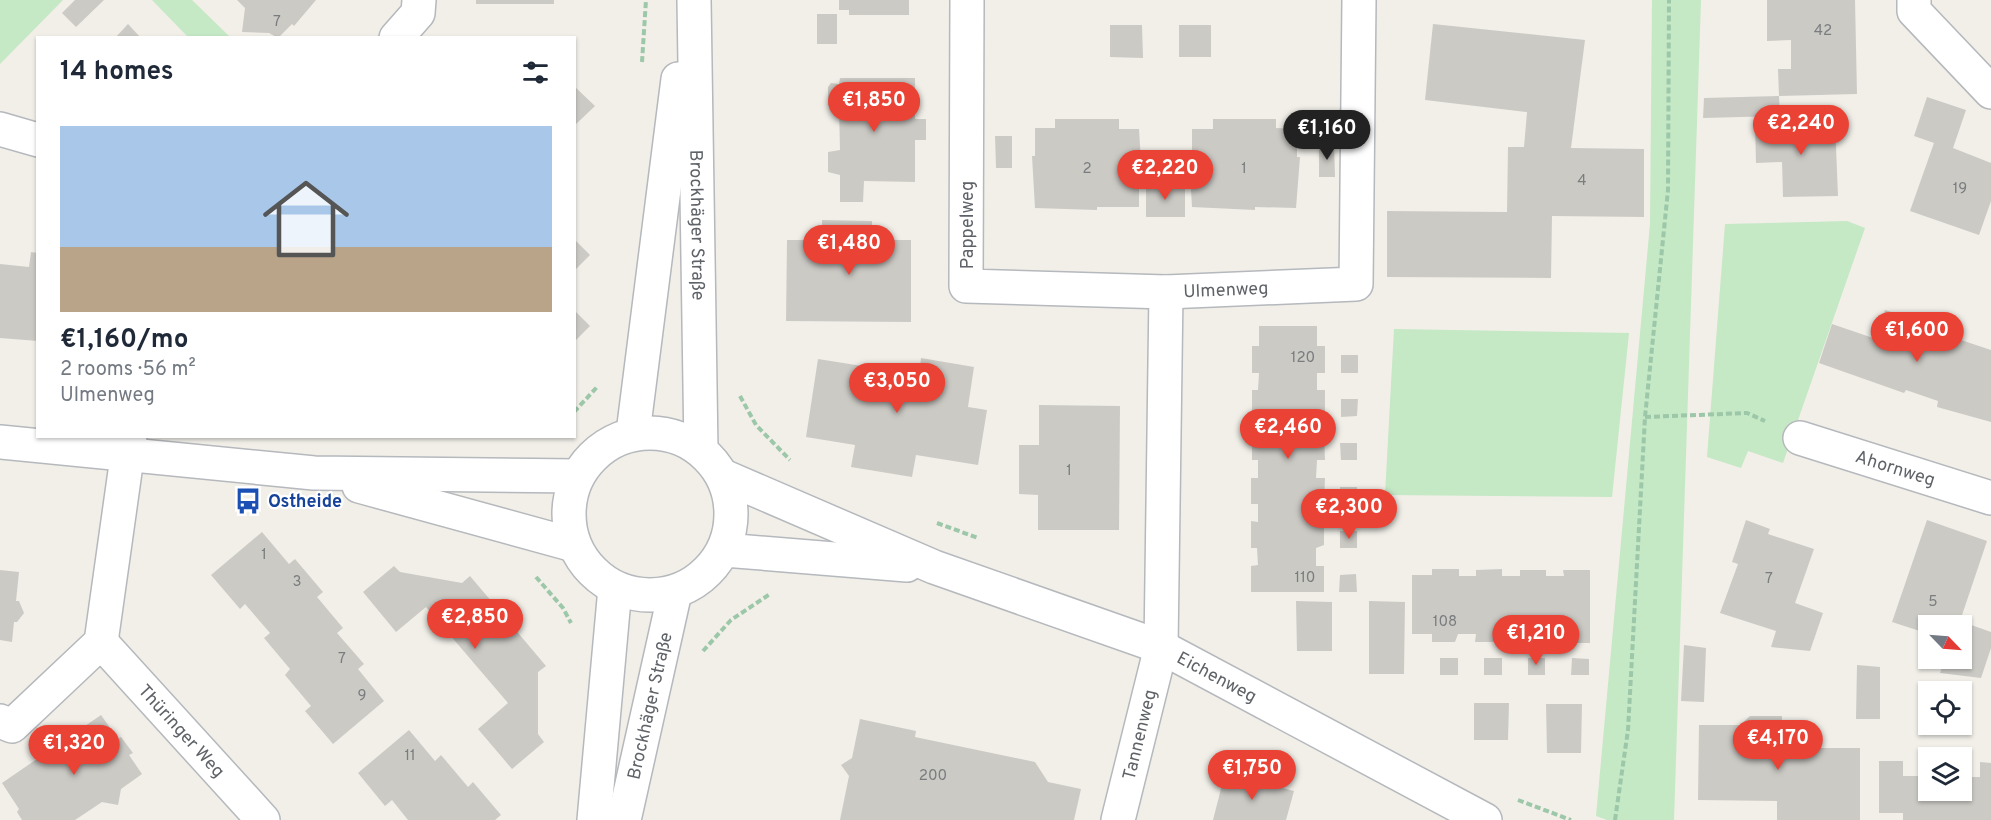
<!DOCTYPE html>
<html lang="en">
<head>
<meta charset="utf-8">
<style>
	:root { --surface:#fff; --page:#f2f2f3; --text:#1f2937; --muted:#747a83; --accent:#ea4335 }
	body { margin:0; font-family:Overpass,sans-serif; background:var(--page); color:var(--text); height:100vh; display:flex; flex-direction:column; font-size:22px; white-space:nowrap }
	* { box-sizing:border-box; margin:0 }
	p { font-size:20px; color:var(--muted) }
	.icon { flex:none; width:33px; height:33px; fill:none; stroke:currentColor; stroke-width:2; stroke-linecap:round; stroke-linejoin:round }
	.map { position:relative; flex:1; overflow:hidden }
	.drawer { position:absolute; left:36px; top:36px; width:540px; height:402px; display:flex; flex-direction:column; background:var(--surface); border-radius:0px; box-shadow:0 2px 4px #0004 }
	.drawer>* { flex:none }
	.needle { width:39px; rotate:115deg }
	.controls { position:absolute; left:1918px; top:615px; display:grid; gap:12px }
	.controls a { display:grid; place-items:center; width:54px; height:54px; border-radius:0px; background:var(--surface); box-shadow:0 2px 4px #0004; font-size:30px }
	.price { position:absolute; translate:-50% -51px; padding:0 14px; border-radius:21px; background:var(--accent); color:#fff; font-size:20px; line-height:39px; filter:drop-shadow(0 2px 3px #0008) }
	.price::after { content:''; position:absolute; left:50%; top:36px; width:18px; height:14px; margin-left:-9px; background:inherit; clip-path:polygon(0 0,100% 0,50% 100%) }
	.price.active { background:#222; color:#fff }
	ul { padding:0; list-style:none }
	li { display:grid; align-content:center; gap:12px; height:318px; padding:0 24px }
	li span { display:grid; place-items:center; height:186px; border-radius:0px; color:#555 }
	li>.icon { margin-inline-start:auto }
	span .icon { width:108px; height:108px; fill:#fffc; stroke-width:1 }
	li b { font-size:26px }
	h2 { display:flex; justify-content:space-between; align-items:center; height:72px; padding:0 24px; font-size:26px }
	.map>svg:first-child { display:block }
</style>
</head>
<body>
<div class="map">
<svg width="1991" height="820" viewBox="0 0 1991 820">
	<rect width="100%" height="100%" fill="#f1efe8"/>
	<g fill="#c5e8c5">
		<polygon points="0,0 63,0 0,64"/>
		<polygon points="152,0 192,0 230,37 188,37"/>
		<polygon points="1652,0 1701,0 1674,820 1607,820 1596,816 1650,224"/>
		<polygon points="1847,221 1865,228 1783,463 1748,451 1741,468 1707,457 1725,224"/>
		<polygon points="1394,329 1629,333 1612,497 1385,495"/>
	</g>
	<g fill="#cccac5">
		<polygon points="75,0 104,0 76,27 62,13"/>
		<polygon points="237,0 316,0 294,26 292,24 278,38 269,33 242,32 245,8"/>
		<rect x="476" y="0" width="78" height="4"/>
		<polygon points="839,0 909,0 909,15 849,15 849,10 839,10"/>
		<polygon points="1767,0 1855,0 1857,94 1779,96 1780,116 1703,118 1704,98 1779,96 1778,69 1791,69 1791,40 1767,41"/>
		<rect x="817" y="14" width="20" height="30"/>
		<polygon points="128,24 141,38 115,38"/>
		<polygon points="1433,24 1585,40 1571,148 1644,149 1644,217 1552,216 1551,278 1387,277 1387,211 1507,212 1508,147 1524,147 1527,112 1425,100"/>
		<polygon points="1110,25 1142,25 1143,58 1110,57"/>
		<rect x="1179" y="25" width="32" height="32"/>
		<polygon points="840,78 915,78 915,119 926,119 926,140 915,140 915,182 864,181 863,202 840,202 840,175 828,172 828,152 840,150 839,109 831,109 828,105 828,87 831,83 839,84"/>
		<polygon points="574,86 595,106 574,126"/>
		<polygon points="1927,97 1966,110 1953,148 1991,163 1991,201 1979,235 1910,211 1934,143 1914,136"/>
		<polygon points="1055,119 1119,119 1119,129 1139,129 1142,179 1139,180 1139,207 1097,207 1097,210 1035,208 1032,156 1035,156 1035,128 1055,128"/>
		<polygon points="1213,119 1276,119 1276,128 1297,129 1297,157 1300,157 1296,208 1255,207 1255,210 1192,207 1189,156 1192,156 1192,129 1213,129"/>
		<polygon points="1835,122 1838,196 1783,197 1782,162 1756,163 1755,124"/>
		<polygon points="995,136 1012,136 1012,168 996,168"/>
		<polygon points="1319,145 1334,145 1335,177 1319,177"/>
		<rect x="1146" y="185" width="39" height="32"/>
		<polygon points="822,220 872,221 872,240 911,240 911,322 786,321 787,240 822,240"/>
		<polygon points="574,239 590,255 574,271"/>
		<polygon points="31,252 38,253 38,341 0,338 0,264 29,267"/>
		<polygon points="574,310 590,326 574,342"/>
		<polygon points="1885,310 1963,334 1961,340 1991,350 1991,422 1937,407 1938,401 1906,390 1904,393 1819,363 1832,324 1876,339"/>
		<polygon points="1259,326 1317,326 1317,346 1325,346 1325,373 1317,373 1317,390 1325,390 1325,416 1317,417 1317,434 1324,434 1325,460 1317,460 1316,478 1325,478 1324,504 1316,504 1317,522 1324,522 1324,545 1316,548 1316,566 1324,566 1324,592 1251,592 1251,566 1258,565 1257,548 1251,548 1251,521 1258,522 1258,504 1251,504 1251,478 1258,478 1258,460 1252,460 1252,434 1258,434 1258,416 1252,416 1252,390 1258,390 1259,373 1252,373 1252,346 1259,346"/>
		<rect x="1341" y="355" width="17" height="18"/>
		<polygon points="921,358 974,367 968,407 987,410 978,465 916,455 912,477 851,467 855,445 806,437 818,359 919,375"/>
		<polygon points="1341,399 1358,399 1357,416 1341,417"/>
		<polygon points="1039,405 1120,406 1119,530 1038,530 1038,495 1019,494 1019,445 1039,445"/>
		<polygon points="1340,443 1357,443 1357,460 1341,460"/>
		<rect x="1340" y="487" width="17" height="18"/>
		<polygon points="1746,520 1770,529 1768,534 1814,549 1795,603 1823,613 1810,651 1771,647 1776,631 1720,613 1738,564 1732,562"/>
		<polygon points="1927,520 1987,541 1960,621 1991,632 1991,648 1981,678 1940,673 1945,658 1962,658 1962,626 1929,626 1929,634 1892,622"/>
		<rect x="1340" y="531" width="17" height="17"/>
		<polygon points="262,532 289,564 295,559 323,592 317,597 343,628 337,633 364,664 358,669 384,701 333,744 305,711 311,706 285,675 290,669 264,638 270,633 245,604 240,609 211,575"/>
		<polygon points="394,566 400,572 462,583 470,576 546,666 538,672 538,734 544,742 512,769 478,729 508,703 426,607 396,632 363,592"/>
		<polygon points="1432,569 1459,569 1459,576 1476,576 1476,570 1502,569 1502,576 1520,576 1520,570 1546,570 1546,576 1564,576 1563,570 1590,570 1590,643 1563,643 1563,635 1546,634 1546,643 1520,642 1519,635 1502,635 1502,642 1475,642 1476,634 1458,634 1455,642 1432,642 1432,634 1412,634 1412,575 1432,575"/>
		<polygon points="0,570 19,572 16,601 19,601 24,613 17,622 14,622 12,642 0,640"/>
		<polygon points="1356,574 1357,592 1339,592 1340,575"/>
		<polygon points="1296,601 1332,602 1332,651 1297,651"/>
		<polygon points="1369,601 1405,602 1404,674 1369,674"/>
		<polygon points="1684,645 1706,648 1704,702 1681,701"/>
		<rect x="1440" y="658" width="18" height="17"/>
		<rect x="1484" y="658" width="18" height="17"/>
		<rect x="1528" y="658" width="17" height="17"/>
		<polygon points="1572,658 1589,659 1589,675 1571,675"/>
		<polygon points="1857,665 1880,667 1880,719 1856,719"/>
		<polygon points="1474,703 1509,703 1508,740 1474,740"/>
		<polygon points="1546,704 1582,704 1581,753 1547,753"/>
		<polygon points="101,715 118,739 121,737 133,753 129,755 142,774 121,789 118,805 102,802 75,820 22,820 17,812 19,809 2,783"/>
		<polygon points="1750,716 1782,716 1781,741 1810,741 1816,748 1860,748 1860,820 1777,820 1777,801 1698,800 1699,725 1740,725"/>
		<polygon points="860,719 916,731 915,737 1035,762 1048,782 1081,789 1074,820 840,820 849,776 841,765 852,758"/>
		<polygon points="409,730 435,761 441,755 468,787 473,782 501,815 495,820 408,820 392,800 385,806 358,773"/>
		<polygon points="1879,761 1903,761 1903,776 1929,776 1929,790 1962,790 1962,777 1980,777 1980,762 1991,763 1991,820 1903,820 1903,813 1879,813"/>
		<polygon points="1225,773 1266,784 1272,780 1275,786 1294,791 1286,820 1213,820"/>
	</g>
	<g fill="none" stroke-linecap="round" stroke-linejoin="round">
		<g stroke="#b5b8bc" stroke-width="36">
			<g id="minor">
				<path id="s1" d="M 967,0 L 966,286 L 1166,292 L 1356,284 L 1359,0"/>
				<polyline points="1914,0 1914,11 1991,92"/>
				<polyline points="396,38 418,13 419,0"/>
				<polyline points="0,129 38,140"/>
				<path id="s2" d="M 1800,438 L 1991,498"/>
				<polyline points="0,442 314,473 577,476"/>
				<path id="s3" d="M 723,476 L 934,567 L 1161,647 L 1485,820"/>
				<polyline points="359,486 574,545"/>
				<polyline points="724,550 907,565"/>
				<path id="s4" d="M 101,642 L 263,820"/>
				<polyline points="0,721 12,726 101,642 130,436"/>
				<path id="s5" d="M 1118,820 L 1161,647 L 1166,292"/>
			</g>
		</g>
		<g stroke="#b5b8bc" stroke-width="36">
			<g id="tertiary">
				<path id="s6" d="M 694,0 L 701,450"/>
				<circle cx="650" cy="514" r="81"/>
				<polyline points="633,433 678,79"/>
				<polyline points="594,820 615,588"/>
				<path id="s7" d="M 624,820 L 675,592"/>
			</g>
		</g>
		<g stroke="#9cc7a9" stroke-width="4" stroke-dasharray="6 3" stroke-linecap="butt">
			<polyline points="642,62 646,0"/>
			<polyline points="740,396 756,425 790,460"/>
			<polyline points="574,412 598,386"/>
			<polyline points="1645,417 1747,413 1765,421"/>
			<polyline points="937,523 978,538"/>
			<polyline points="536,577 563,608 571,623"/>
			<polyline points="703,651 731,620 770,594"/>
			<polyline points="1518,800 1571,820"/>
			<polyline points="1615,820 1628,730 1645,417 1668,190 1669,0"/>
		</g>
		<use href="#minor" stroke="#fff" stroke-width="33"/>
		<use href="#tertiary" stroke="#fff" stroke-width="33"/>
	</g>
	<defs>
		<g id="bus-bare" transform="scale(2.07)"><path d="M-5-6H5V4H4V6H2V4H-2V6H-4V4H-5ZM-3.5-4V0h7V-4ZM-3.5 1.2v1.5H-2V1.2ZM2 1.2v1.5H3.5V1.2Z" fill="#1a4fb4" stroke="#fff" stroke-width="2.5" paint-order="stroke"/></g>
	</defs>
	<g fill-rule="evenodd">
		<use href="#bus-bare" x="248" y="501"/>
	</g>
	<g text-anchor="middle" stroke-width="4.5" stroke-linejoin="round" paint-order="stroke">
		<g font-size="15" fill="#7a7d7f">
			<text x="277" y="26">7</text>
			<text x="1823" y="35">42</text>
			<text x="1087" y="173">2</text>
			<text x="1244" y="173">1</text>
			<text x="1582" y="185">4</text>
			<text x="1960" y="193">19</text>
			<text x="1303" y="362">120</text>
			<text x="1069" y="475">1</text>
			<text x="264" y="559">1</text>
			<text x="1305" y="582">110</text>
			<text x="1769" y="583">7</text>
			<text x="297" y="586">3</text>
			<text x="1933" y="606">5</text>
			<text x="1445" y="626">108</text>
			<text x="342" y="663">7</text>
			<text x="362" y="700">9</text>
			<text x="410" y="760">11</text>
			<text x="933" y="780">200</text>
		</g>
		<g font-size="18" fill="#5f6368" stroke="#fff">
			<text dy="6" stroke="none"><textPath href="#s6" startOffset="225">Brockhäger Straße</textPath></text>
			<text transform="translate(967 225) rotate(-90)" y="6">Pappelweg</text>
			<text dy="6" stroke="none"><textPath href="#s1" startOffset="546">Ulmenweg</textPath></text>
			<text dy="6" stroke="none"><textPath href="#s2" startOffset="100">Ahornweg</textPath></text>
			<text dy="6" stroke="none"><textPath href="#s3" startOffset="534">Eichenweg</textPath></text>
			<text dy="6" stroke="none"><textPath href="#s7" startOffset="117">Brockhäger Straße</textPath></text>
			<text dy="6" stroke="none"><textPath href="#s4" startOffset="120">Thüringer Weg</textPath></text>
			<text dy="6" stroke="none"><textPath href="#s5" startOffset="88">Tannenweg</textPath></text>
		</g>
		<g font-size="18" font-weight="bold" fill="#164399" stroke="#fff" text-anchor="start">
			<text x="268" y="507">Ostheide</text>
		</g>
	</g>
</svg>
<div class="controls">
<a><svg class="needle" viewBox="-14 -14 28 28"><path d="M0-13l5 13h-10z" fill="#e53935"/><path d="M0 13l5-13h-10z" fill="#747a83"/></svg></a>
<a><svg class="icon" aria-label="locate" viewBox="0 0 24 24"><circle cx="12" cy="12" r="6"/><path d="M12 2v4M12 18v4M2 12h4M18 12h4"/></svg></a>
<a><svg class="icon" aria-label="layers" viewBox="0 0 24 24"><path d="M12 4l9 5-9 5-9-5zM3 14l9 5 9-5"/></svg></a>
</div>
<b class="price" style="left:874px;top:133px">€1,850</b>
<b class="price" style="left:1801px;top:156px">€2,240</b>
<b class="price active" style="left:1327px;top:161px">€1,160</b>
<b class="price" style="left:1165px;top:201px">€2,220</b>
<b class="price" style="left:849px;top:276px">€1,480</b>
<b class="price" style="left:1917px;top:363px">€1,600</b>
<b class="price" style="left:897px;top:414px">€3,050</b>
<b class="price" style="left:1288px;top:460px">€2,460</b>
<b class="price" style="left:1349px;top:540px">€2,300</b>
<b class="price" style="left:475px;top:650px">€2,850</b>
<b class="price" style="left:1536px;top:666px">€1,210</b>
<b class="price" style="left:1778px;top:771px">€4,170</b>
<b class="price" style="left:74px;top:776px">€1,320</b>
<b class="price" style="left:1252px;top:801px">€1,750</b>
<section class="drawer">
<h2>14 homes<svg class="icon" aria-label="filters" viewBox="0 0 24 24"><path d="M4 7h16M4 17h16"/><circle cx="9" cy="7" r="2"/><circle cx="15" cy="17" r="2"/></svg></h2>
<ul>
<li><span style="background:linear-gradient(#a9c7e8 65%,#b9a48a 0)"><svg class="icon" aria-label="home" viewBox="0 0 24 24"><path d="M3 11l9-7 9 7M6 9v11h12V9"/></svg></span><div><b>€1,160/mo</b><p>2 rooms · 56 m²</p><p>Ulmenweg</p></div></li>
</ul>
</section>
</div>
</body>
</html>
